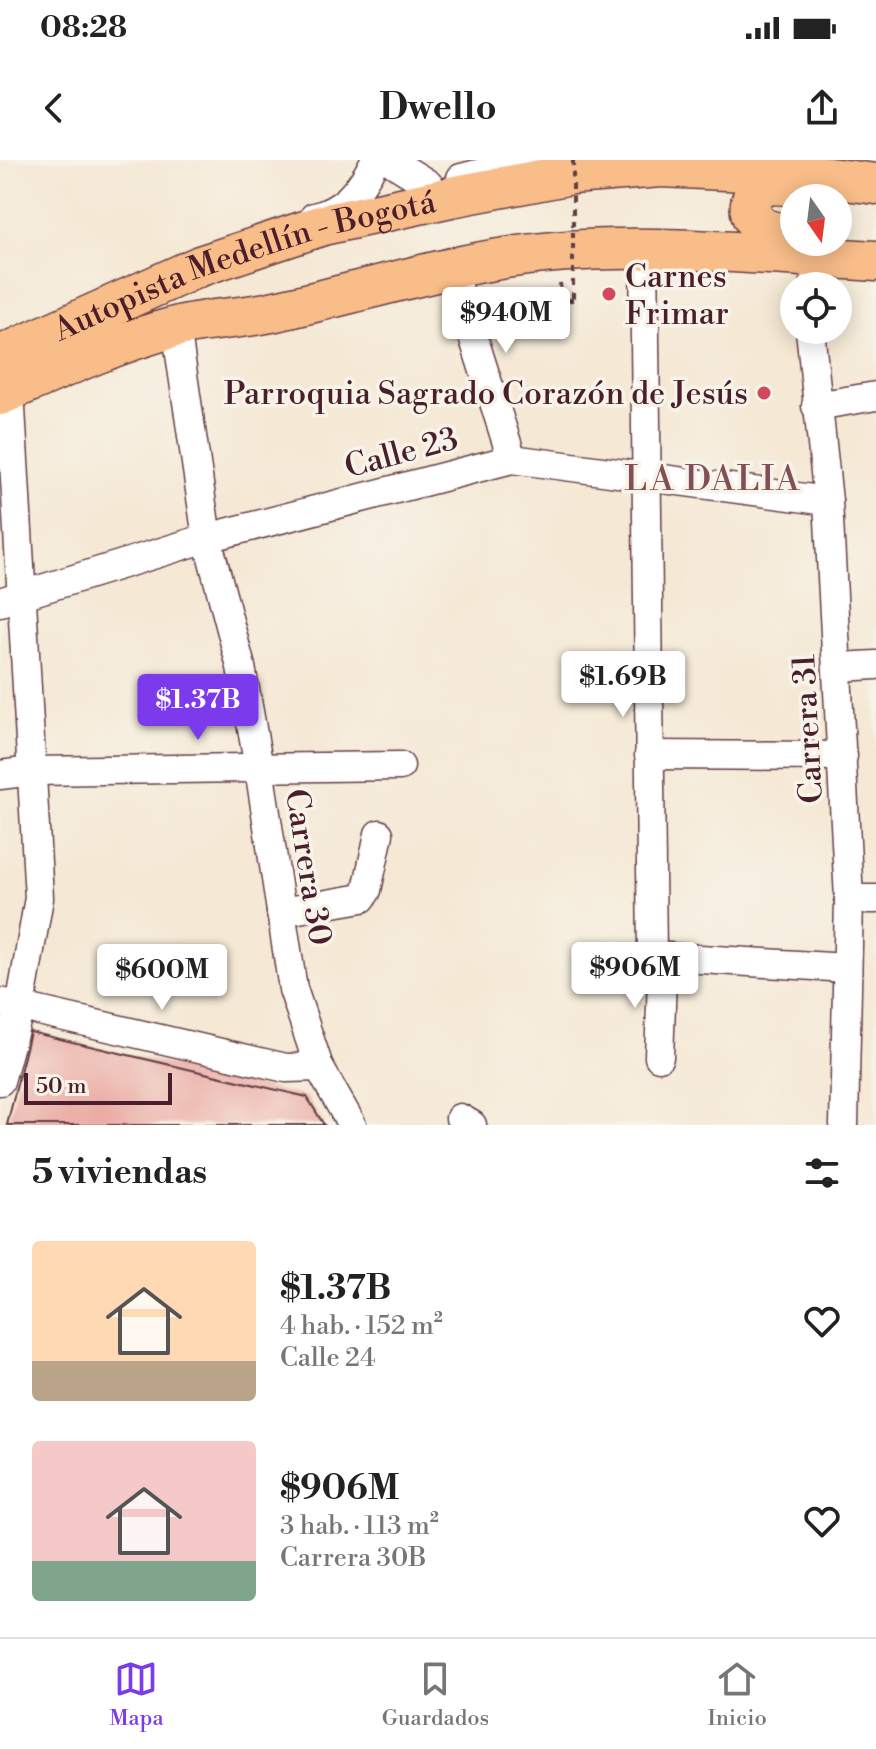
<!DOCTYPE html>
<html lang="es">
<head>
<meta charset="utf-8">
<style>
	:root { --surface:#fff; --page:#f2f2f2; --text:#222; --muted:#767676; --line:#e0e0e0; --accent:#7c3aed }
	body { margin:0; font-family:"Libre Bodoni",serif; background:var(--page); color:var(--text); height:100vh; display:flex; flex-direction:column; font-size:30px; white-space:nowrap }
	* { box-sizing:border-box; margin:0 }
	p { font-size:26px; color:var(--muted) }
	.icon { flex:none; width:44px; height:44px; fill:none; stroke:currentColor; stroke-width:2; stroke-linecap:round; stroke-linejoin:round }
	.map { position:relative; height:965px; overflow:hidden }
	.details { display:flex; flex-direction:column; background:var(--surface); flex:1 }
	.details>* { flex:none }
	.needle { width:52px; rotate:166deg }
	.fabs { position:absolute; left:780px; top:24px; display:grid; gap:16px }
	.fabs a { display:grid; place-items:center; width:72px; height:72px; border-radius:50%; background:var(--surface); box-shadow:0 4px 20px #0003; font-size:40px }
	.scale { position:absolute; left:24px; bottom:20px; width:148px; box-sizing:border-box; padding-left:8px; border:4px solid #4a1f2b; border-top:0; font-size:22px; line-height:28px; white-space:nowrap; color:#4a1f2b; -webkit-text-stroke:6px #f7f3e8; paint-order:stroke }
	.price { position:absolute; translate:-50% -68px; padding:0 18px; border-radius:8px; background:#fff; color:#222; font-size:26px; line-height:52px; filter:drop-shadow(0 2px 4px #0008) }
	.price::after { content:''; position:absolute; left:50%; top:48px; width:24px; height:18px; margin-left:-12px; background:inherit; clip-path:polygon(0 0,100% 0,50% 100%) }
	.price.selected { background:var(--accent); color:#fff }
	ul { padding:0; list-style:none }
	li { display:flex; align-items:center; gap:24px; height:200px; padding:0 32px }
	li span { display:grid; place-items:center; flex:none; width:224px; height:160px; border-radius:8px; color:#555 }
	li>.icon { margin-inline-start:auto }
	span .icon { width:96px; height:96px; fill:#fffc; stroke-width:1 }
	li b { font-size:34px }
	h2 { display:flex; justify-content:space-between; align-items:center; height:96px; padding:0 32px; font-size:34px }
	.status { display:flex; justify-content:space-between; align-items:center; height:56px; padding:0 40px; background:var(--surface); direction:ltr }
	.status svg { height:22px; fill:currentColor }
	header { display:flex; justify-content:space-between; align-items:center; height:104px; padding:0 32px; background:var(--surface); font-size:36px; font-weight:800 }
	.tab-bar { display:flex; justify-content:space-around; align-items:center; height:112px; border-top:2px solid var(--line); background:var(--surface); font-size:22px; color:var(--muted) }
	.tab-bar a { display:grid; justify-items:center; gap:4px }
	.tab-bar .selected { color:var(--accent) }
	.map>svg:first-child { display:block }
</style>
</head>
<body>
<div class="status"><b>08:28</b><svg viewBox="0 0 49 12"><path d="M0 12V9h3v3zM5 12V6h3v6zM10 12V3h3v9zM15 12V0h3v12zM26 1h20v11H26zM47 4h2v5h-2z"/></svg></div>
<header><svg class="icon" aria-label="back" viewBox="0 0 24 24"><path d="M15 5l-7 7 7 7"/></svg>Dwello<svg class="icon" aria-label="share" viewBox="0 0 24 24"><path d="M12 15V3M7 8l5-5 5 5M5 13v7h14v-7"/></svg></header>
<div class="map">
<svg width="876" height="965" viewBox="0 0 876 965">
	<rect width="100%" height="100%" fill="#f7f3e8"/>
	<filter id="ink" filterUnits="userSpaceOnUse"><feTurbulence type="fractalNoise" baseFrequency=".0125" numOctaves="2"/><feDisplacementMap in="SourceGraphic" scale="16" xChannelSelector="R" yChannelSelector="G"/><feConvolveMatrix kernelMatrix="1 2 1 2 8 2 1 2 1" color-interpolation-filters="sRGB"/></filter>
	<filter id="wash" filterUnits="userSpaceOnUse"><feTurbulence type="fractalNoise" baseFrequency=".006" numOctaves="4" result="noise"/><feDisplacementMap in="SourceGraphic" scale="32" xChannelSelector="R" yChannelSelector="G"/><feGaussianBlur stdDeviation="1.8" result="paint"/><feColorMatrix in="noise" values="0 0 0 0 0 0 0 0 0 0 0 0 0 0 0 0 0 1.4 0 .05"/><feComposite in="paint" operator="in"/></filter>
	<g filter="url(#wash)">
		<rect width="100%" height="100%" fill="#f5e8d4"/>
		<g id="blocks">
			<polygon fill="#eaa8a1" points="30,872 307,937 324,965 7,965"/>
		</g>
	</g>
	<g filter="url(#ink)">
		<use href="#blocks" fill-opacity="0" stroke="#643d44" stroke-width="2"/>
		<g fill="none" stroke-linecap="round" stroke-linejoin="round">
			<g stroke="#643d44" stroke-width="31">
				<g id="minor">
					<polyline points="389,0 428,24 442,39"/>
					<polyline points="461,18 533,0"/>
					<path d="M 314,57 C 344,51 363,26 375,0"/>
					<polyline points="644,89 652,796 847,808"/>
					<polyline points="451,107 512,299"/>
					<polyline points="814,126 819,98"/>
					<polyline points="176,167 207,378 241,507 259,608 293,829 319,907 352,965"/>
					<polyline points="810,170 828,341 849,739 844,965"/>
					<polyline points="816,246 876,236"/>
					<polyline points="0,442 207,378 512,299 828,341"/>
					<polyline points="839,507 876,505"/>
					<polyline points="649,595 843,596"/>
					<polyline points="0,615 32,611 400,606"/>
					<polyline points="849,739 876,739"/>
					<polyline points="281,752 362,738 367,730 379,674"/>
					<polyline points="652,796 662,820 659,897"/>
					<polyline points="0,842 286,908 319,907"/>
					<polyline points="0,921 20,847 39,738 10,231"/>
					<polyline points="460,958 472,965"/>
				</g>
			</g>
			<g stroke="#643d44" stroke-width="43">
				<g id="highway">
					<path d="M 794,74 C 782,73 767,73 758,64 C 744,52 751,28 769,25 C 779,23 791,26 801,27"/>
					<path id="s1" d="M 0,196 L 200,106 L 323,65 L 451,37 L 572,14 L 661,7 L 791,13 L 876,24"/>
					<path d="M 0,235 C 57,210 115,183 175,167 C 206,159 239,159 271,152 C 366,132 457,100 555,92 C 662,83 769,95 876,101"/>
				</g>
			</g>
			<g stroke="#643d44" stroke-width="4" stroke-dasharray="6 6" stroke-linecap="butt">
				<polyline points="483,136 561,134 560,123"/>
				<polyline points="484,143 573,140"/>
			</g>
			<use href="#minor" stroke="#fff" stroke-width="28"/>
			<use href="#highway" stroke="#f8bd89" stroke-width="40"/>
			<polyline stroke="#643d44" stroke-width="4" stroke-dasharray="6 6" stroke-linecap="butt" points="573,0 573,140"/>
		</g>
	</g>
	<g fill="#d1495b" stroke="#f7f3e8" stroke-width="3">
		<circle cx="609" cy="134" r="8"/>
		<circle cx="764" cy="233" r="8"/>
	</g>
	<g text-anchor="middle" stroke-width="7" stroke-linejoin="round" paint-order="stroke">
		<g font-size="32" fill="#4a1f2b" stroke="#f7f3e8">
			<text dy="11" stroke="none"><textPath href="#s1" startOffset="262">Autopista Medellín - Bogotá</textPath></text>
			<text transform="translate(401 292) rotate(-15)" y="11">Calle 23</text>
			<text transform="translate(807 569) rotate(-93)" y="11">Carrera 31</text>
			<text transform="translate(309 707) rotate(81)" y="11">Carrera 30</text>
		</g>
		<g font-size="32" fill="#4a1f2b" stroke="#f7f3e8" text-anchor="start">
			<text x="625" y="127">Carnes<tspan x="625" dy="37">Frimar</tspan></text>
			<text x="748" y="244" text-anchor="end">Parroquia Sagrado Corazón de Jesús</text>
		</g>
		<g font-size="34" letter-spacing="2" fill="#824f54" stroke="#f7f3e8">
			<text x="713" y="330">LA DALIA</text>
		</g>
	</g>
</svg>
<div class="fabs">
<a><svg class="needle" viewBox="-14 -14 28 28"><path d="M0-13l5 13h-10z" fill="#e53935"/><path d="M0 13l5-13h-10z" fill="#767676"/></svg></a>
<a><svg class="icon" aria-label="locate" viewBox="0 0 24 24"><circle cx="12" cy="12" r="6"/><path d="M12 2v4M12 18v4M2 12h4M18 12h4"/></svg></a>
</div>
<div class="scale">50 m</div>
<b class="price" style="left:506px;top:195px">$940M</b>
<b class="price" style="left:623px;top:559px">$1.69B</b>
<b class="price selected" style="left:198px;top:582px">$1.37B</b>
<b class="price" style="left:635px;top:850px">$906M</b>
<b class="price" style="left:162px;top:852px">$600M</b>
</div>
<section class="details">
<h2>5 viviendas<svg class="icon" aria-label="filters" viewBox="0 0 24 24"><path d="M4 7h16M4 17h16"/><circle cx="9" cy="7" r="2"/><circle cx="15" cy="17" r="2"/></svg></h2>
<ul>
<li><span style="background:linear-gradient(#ffd9b3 75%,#b9a48a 0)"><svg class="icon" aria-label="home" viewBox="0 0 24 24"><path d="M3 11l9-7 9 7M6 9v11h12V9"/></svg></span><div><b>$1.37B</b><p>4 hab. · 152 m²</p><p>Calle 24</p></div><svg class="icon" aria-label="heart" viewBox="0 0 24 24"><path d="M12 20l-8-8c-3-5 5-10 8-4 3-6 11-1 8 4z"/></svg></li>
<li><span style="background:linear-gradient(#f6c9c9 75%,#7fa58c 0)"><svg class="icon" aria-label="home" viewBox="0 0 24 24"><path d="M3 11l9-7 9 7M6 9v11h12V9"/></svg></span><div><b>$906M</b><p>3 hab. · 113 m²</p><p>Carrera 30B</p></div><svg class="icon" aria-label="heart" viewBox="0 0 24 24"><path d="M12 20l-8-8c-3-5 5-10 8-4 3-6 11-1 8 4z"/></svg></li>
</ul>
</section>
<nav class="tab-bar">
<a class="selected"><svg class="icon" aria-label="map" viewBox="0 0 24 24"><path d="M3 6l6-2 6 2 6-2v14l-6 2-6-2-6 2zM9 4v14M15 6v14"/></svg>Mapa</a>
<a><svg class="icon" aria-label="saved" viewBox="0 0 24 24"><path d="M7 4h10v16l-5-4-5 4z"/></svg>Guardados</a>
<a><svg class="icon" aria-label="home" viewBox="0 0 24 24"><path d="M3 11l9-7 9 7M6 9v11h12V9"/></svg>Inicio</a>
</nav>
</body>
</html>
